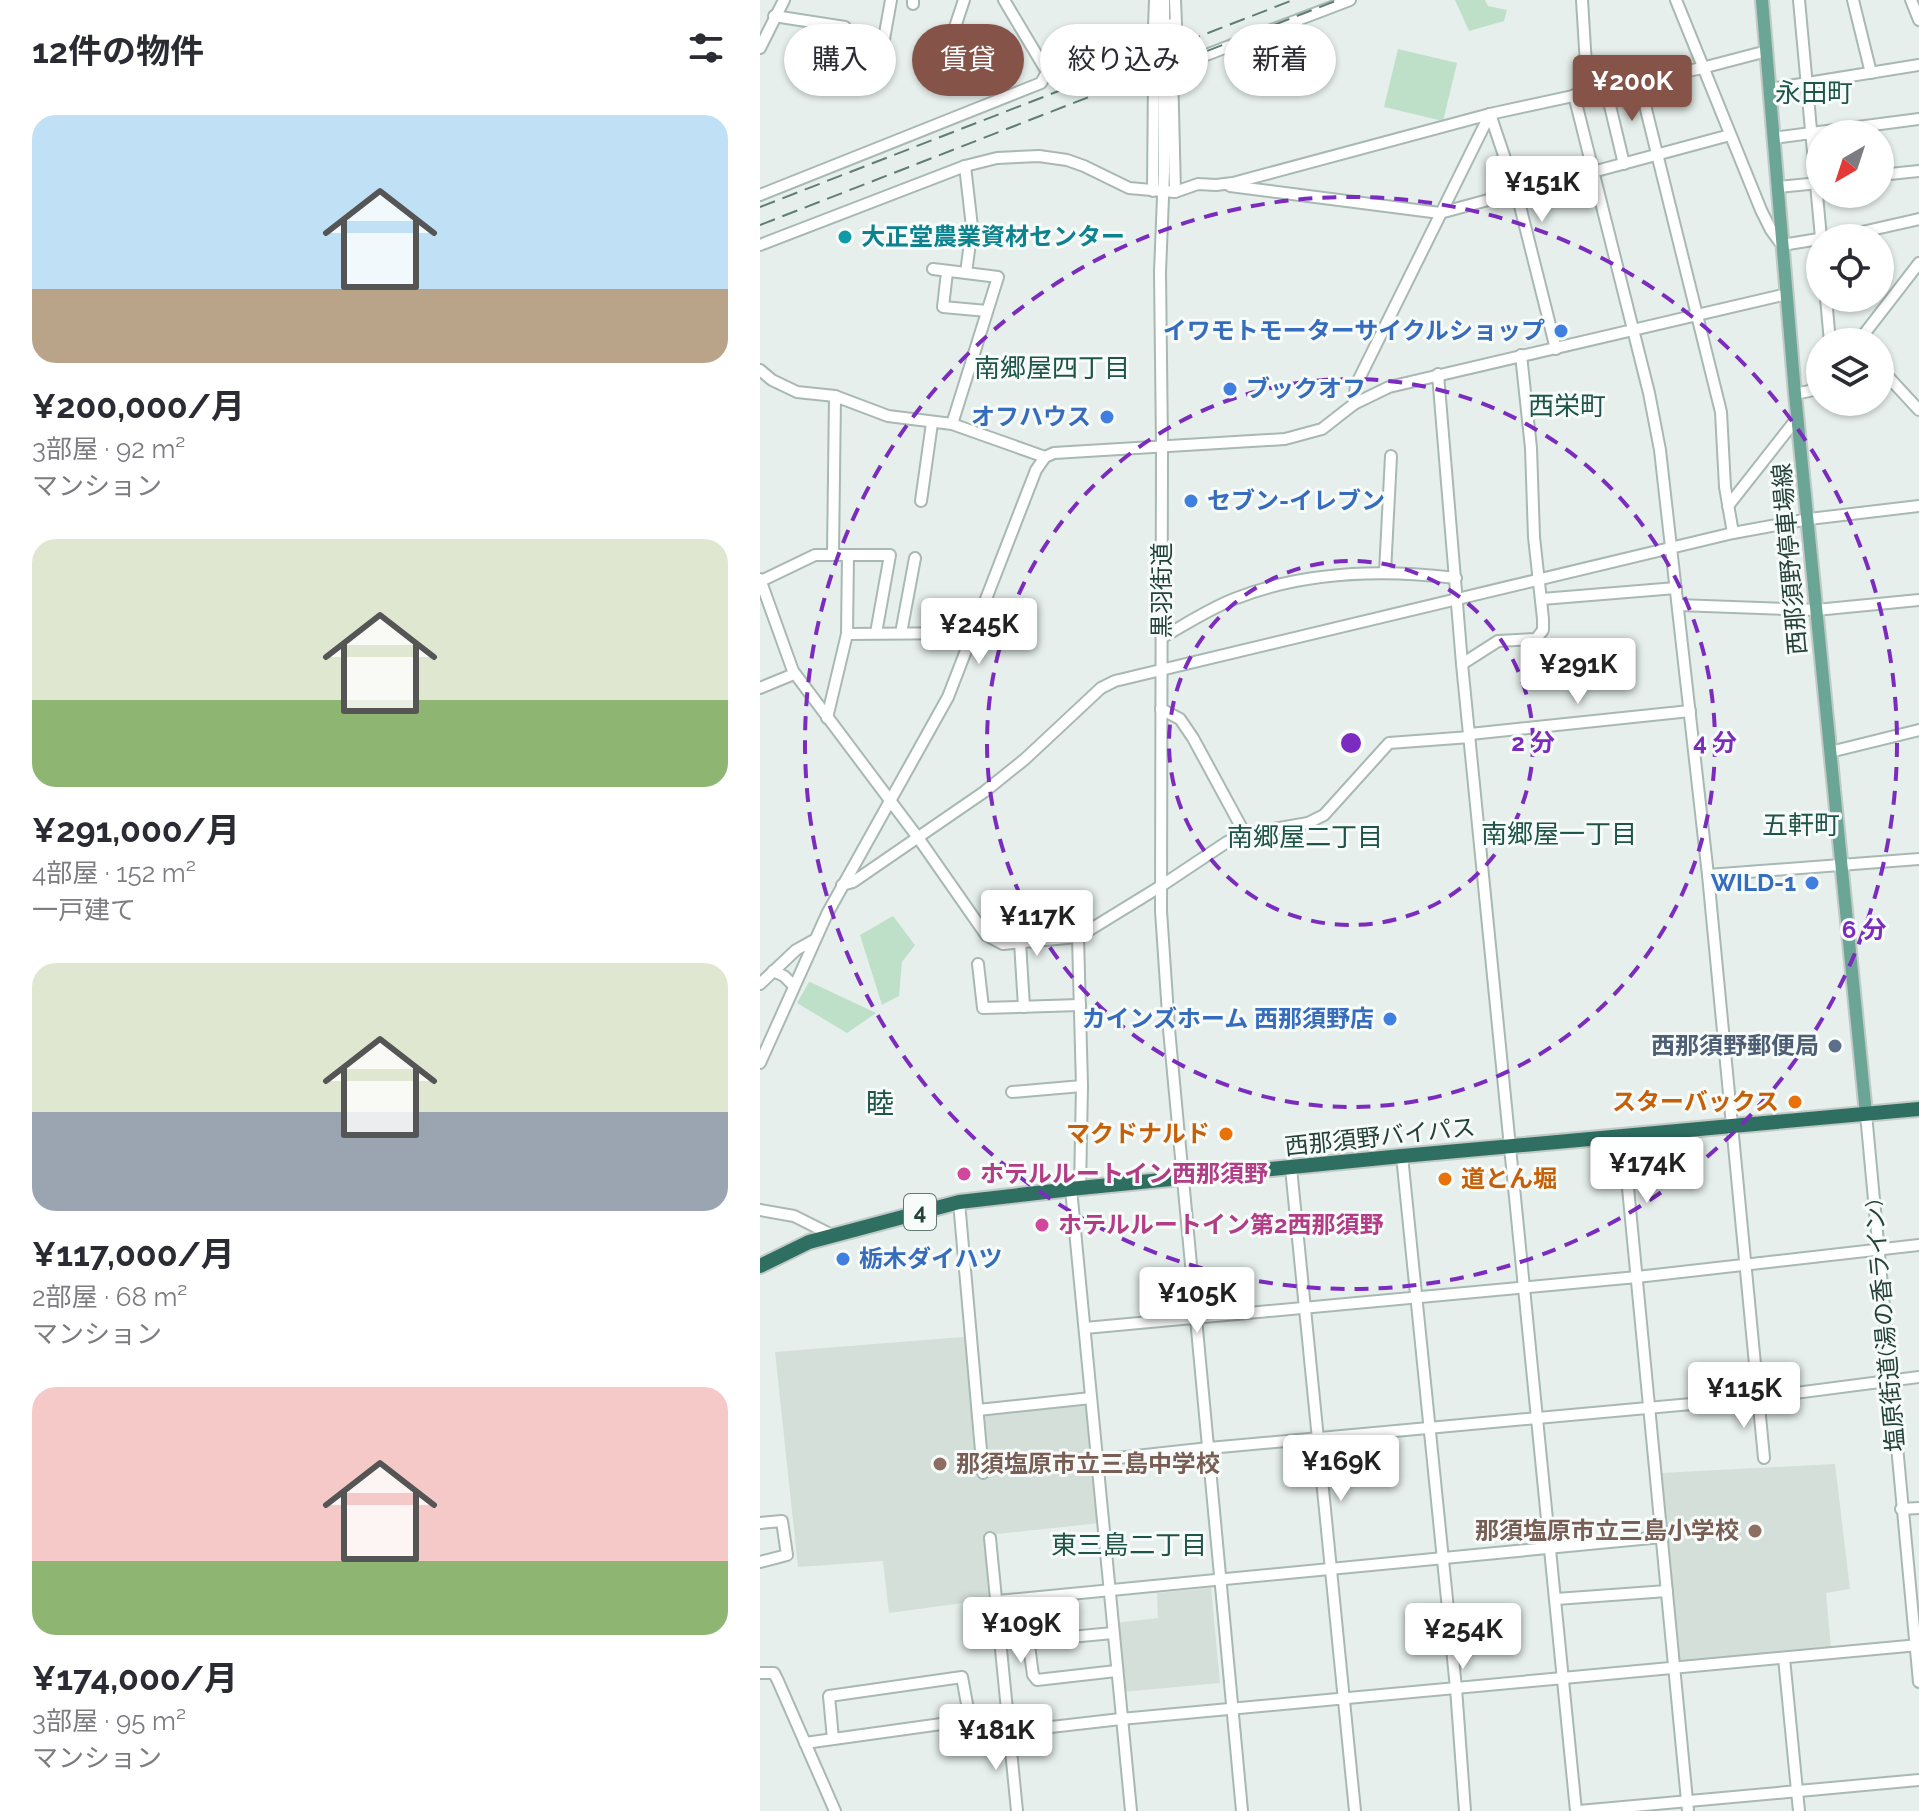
<!DOCTYPE html>
<html lang="ja">
<head>
<meta charset="utf-8">
<style>
	:root { --surface:#fff; --page:#f2f2f3; --text:#2b2b33; --muted:#7c7c81; --accent:#855347 }
	body { margin:0; font-family:Raleway,"Noto Sans JP",sans-serif; background:var(--page); color:var(--text); height:100vh; display:flex; flex-direction:column; font-size:30px; white-space:nowrap }
	* { box-sizing:border-box; margin:0 }
	p { font-size:26px; color:var(--muted) }
	.icon { flex:none; width:44px; height:44px; fill:none; stroke:currentColor; stroke-width:2; stroke-linecap:round; stroke-linejoin:round }
	.map { position:relative; flex:1; overflow:hidden }
	.details { display:flex; flex-direction:column; background:var(--surface); width:760px }
	.details>* { flex:none }
	.top-card { position:absolute; left:24px; top:24px; width:760px; height:72px; display:flex; gap:16px }
	.needle { width:52px; rotate:219deg }
	.fabs { position:absolute; left:1046px; top:120px; display:grid; gap:16px }
	.fabs a { display:grid; place-items:center; width:88px; height:88px; border-radius:50%; background:var(--surface); box-shadow:0 2px 6px #0004; font-size:40px }
	.price { position:absolute; translate:-50% -68px; padding:0 18px; border-radius:8px; background:#fff; color:#222; font-size:26px; line-height:52px; filter:drop-shadow(0 2px 4px #0008) }
	.price::after { content:''; position:absolute; left:50%; top:48px; width:24px; height:18px; margin-left:-12px; background:inherit; clip-path:polygon(0 0,100% 0,50% 100%) }
	.price.selected { background:var(--accent); color:#fff }
	ul { padding:0; list-style:none }
	li { display:grid; align-content:center; gap:16px; height:424px; padding:0 32px }
	li span { display:grid; place-items:center; height:248px; border-radius:24px; color:#555 }
	li>.icon { margin-inline-start:auto }
	span .icon { width:144px; height:144px; fill:#fffc; stroke-width:1 }
	li b { font-size:34px }
	h2 { display:flex; justify-content:space-between; align-items:center; height:96px; padding:0 32px; font-size:34px }
	.pill { padding:0 28px; border-radius:36px; background:var(--surface); box-shadow:0 2px 6px #0004; font-size:28px; line-height:72px }
	.pill.selected { background:var(--accent); color:#fff }
	main { display:flex; flex:1; min-height:0 }
	.map>svg:first-child { display:block }
</style>
</head>
<body>
<main>
<section class="details">
<h2>12件の物件<svg class="icon" aria-label="filters" viewBox="0 0 24 24"><path d="M4 7h16M4 17h16"/><circle cx="9" cy="7" r="2"/><circle cx="15" cy="17" r="2"/></svg></h2>
<ul>
<li><span style="background:linear-gradient(#bfe0f5 70%,#b9a48a 0)"><svg class="icon" aria-label="home" viewBox="0 0 24 24"><path d="M3 11l9-7 9 7M6 9v11h12V9"/></svg></span><div><b>¥200,000/月</b><p>3部屋 · 92 m²</p><p>マンション</p></div></li>
<li><span style="background:linear-gradient(#dfe7d0 65%,#8fb573 0)"><svg class="icon" aria-label="home" viewBox="0 0 24 24"><path d="M3 11l9-7 9 7M6 9v11h12V9"/></svg></span><div><b>¥291,000/月</b><p>4部屋 · 152 m²</p><p>一戸建て</p></div></li>
<li><span style="background:linear-gradient(#dfe7d0 60%,#9aa5b1 0)"><svg class="icon" aria-label="home" viewBox="0 0 24 24"><path d="M3 11l9-7 9 7M6 9v11h12V9"/></svg></span><div><b>¥117,000/月</b><p>2部屋 · 68 m²</p><p>マンション</p></div></li>
<li><span style="background:linear-gradient(#f6c9c9 70%,#8fb573 0)"><svg class="icon" aria-label="home" viewBox="0 0 24 24"><path d="M3 11l9-7 9 7M6 9v11h12V9"/></svg></span><div><b>¥174,000/月</b><p>3部屋 · 95 m²</p><p>マンション</p></div></li>
</ul>
</section>
<div class="map">
<svg width="1159" height="1811" viewBox="0 0 1159 1811">
	<rect width="100%" height="100%" fill="#e6efeb"/>
	<g fill="#d4dfda">
		<polygon points="215,1336 223,1413 329,1402 340,1523 228,1535 233,1599 129,1613 123,1561 38,1567 15,1352"/>
		<polygon points="1075,1464 1090,1589 1066,1593 1071,1649 919,1665 901,1473"/>
		<polygon points="451,1588 460,1683 362,1692 355,1623 398,1618 397,1593"/>
	</g>
	<g fill="#bfe0c8">
		<polygon points="695,0 725,0 728,6 747,10 744,21 709,31"/>
		<polygon points="638,49 697,63 683,121 624,107"/>
		<polygon points="133,916 155,945 142,962 139,996 122,1005 100,935"/>
		<polygon points="49,982 50,982 116,1013 87,1033 37,1003"/>
	</g>
	<g fill="none" stroke-linecap="round" stroke-linejoin="round">
		<g stroke="#a8b8b2" stroke-width="14">
			<g id="minor">
				<polyline points="395,0 394,27 399,26"/>
				<polyline points="822,0 826,65 831,92"/>
				<polyline points="916,0 1001,210 1011,230 1022,245 1102,232 1159,219"/>
				<polyline points="1039,0 1061,238"/>
				<polyline points="1093,0 1111,73"/>
				<polyline points="1151,0 1159,20"/>
				<polyline points="153,4 153,0"/>
				<polyline points="14,16 85,27"/>
				<polyline points="412,24 416,24 415,0"/>
				<polyline points="404,29 404,0"/>
				<polyline points="0,48 24,0"/>
				<polyline points="188,48 204,0"/>
				<polyline points="122,50 131,0"/>
				<polyline points="879,81 961,412 965,487 973,533"/>
				<polyline points="404,82 404,172 400,272 402,445 401,911 409,1029 482,1811"/>
				<polyline points="846,89 864,164"/>
				<polyline points="1010,89 1159,65"/>
				<polyline points="814,95 889,393 900,450 948,875 1004,1458"/>
				<polyline points="730,114 757,194 796,349"/>
				<polyline points="1013,138 1159,119"/>
				<polyline points="1120,175 1159,171"/>
				<polyline points="470,186 680,213 970,135"/>
				<polyline points="1018,187 1059,183"/>
				<polyline points="393,191 394,76 408,70"/>
				<polyline points="415,192 412,68 590,0"/>
				<polyline points="0,195 281,83 287,72 244,0"/>
				<polyline points="0,245 205,166 237,158 279,156 307,160 324,166 369,188 415,192 438,184 456,185 473,183 730,114 942,68 1007,51"/>
				<polyline points="173,269 206,273"/>
				<polyline points="187,272 183,307 227,311"/>
				<polyline points="1066,298 1070,342"/>
				<polyline points="1098,342 1159,263"/>
				<polyline points="1120,368 1159,410"/>
				<polyline points="0,370 12,380 37,392 75,396 128,416 192,424 285,457"/>
				<polyline points="678,374 702,664 816,1811"/>
				<polyline points="1035,394 1054,390 1060,386"/>
				<polyline points="594,404 596,385 730,114"/>
				<polyline points="192,424 238,277 206,273 212,227 205,166"/>
				<polyline points="161,501 172,423"/>
				<polyline points="968,506 1038,417"/>
				<polyline points="73,555 75,396"/>
				<polyline points="625,572 631,456"/>
				<polyline points="0,579 33,671 159,839 226,935 243,944 318,937 401,886 467,842 485,834 548,823 564,815 629,743 710,737"/>
				<polyline points="1,581 55,555 130,555 116,633"/>
				<polyline points="782,599 916,588"/>
				<polyline points="918,605 1056,610 1159,600"/>
				<polyline points="141,633 155,558"/>
				<polyline points="87,634 214,633"/>
				<path d="M 403,637 C 426,624 449,609 474,599 C 544,571 622,569 696,578"/>
				<polyline points="702,664 738,641 776,639 783,630 783,619 774,537 771,448 761,355"/>
				<polyline points="0,688 34,674"/>
				<polyline points="401,709 420,719 433,738 485,834"/>
				<polyline points="67,718 87,634 88,555"/>
				<polyline points="710,734 930,711"/>
				<polyline points="1070,752 1159,730"/>
				<polyline points="948,875 1159,859"/>
				<polyline points="82,885 93,882 224,792 265,759 341,688 355,681 973,533 1049,519 1159,506"/>
				<polyline points="318,937 322,1086 320,1188"/>
				<polyline points="260,942 264,1007"/>
				<polyline points="218,964 223,1008 320,1005"/>
				<polyline points="13,971 24,976 34,986"/>
				<polyline points="0,984 36,950 54,940"/>
				<polyline points="0,1063 67,914 188,697 276,470 285,457 294,453 525,439 562,429 594,404 629,387 1027,294"/>
				<polyline points="252,1092 322,1086"/>
				<polyline points="1106,1114 1159,1682"/>
				<polyline points="863,1136 928,1811"/>
				<polyline points="642,1156 696,1688 705,1811"/>
				<polyline points="531,1168 595,1811"/>
				<polyline points="311,1189 371,1811"/>
				<polyline points="199,1202 223,1473"/>
				<polyline points="0,1210 34,1216 72,1235"/>
				<polyline points="325,1328 877,1277 1159,1245"/>
				<polyline points="218,1410 331,1398"/>
				<polyline points="257,1469 449,1448 997,1398 1159,1377"/>
				<polyline points="1141,1509 1159,1508"/>
				<polyline points="0,1523 22,1521 27,1555 0,1562"/>
				<polyline points="230,1538 257,1811"/>
				<polyline points="796,1599 907,1591"/>
				<polyline points="238,1601 902,1537"/>
				<polyline points="240,1627 266,1624 273,1675 277,1680 356,1671"/>
				<polyline points="268,1641 353,1633"/>
				<polyline points="1024,1658 1039,1811"/>
				<polyline points="0,1673 14,1673 18,1681 75,1811"/>
				<polyline points="73,1739 69,1696 202,1677 213,1736 361,1719 1159,1645"/>
				<polyline points="45,1743 210,1720"/>
				<polyline points="819,1811 1159,1780"/>
			</g>
		</g>
		<g stroke="#c2cac8" stroke-width="16">
			<polyline id="major" points="1002,0 1035,394 1106,1114"/>
		</g>
		<g stroke="#c2cac8" stroke-width="18">
			<polyline id="highway" points="0,1266 49,1242 199,1202 320,1188 642,1156 1159,1109"/>
		</g>
		<use href="#minor" stroke="#fff" stroke-width="10"/>
		<use href="#major" stroke="#6aa596" stroke-width="12"/>
		<use href="#highway" stroke="#2f6f62" stroke-width="14"/>
		<g stroke="#5f7d75" stroke-width="2" stroke-dasharray="16 8" stroke-linecap="butt">
			<polyline points="0,207 533,0"/>
			<polyline points="0,225 578,0"/>
		</g>
		<g stroke="#a8b8b2" stroke-width="14" stroke-linecap="butt">
			<polyline id="minor-bridge" points="404,82 404,29"/>
		</g>
		<use href="#minor-bridge" stroke="#fff" stroke-width="10"/>
	</g>
	<g fill="none" stroke="#7b2cbf" stroke-width="4" stroke-dasharray="14 10">
		<circle cx="591" cy="743" r="182"/>
		<circle cx="591" cy="743" r="364"/>
		<circle cx="591" cy="743" r="546"/>
	</g>
	<circle fill="#0f9aa8" stroke="#f7fbf9" stroke-width="3" cx="85" cy="237" r="8"/>
	<g fill="#3f7fe0" stroke="#f7fbf9" stroke-width="3">
		<circle cx="801" cy="331" r="8"/>
		<circle cx="470" cy="389" r="8"/>
		<circle cx="347" cy="417" r="8"/>
		<circle cx="431" cy="501" r="8"/>
		<circle cx="1052" cy="883" r="8"/>
		<circle cx="630" cy="1019" r="8"/>
		<circle cx="83" cy="1259" r="8"/>
	</g>
	<circle fill="#5c6f8a" stroke="#f7fbf9" stroke-width="3" cx="1075" cy="1046" r="8"/>
	<g fill="#e8710a" stroke="#f7fbf9" stroke-width="3">
		<circle cx="1035" cy="1102" r="8"/>
		<circle cx="466" cy="1134" r="8"/>
		<circle cx="685" cy="1179" r="8"/>
	</g>
	<g fill="#d1479c" stroke="#f7fbf9" stroke-width="3">
		<circle cx="204" cy="1174" r="8"/>
		<circle cx="282" cy="1225" r="8"/>
	</g>
	<g fill="#8d6e63" stroke="#f7fbf9" stroke-width="3">
		<circle cx="180" cy="1464" r="8"/>
		<circle cx="995" cy="1531" r="8"/>
	</g>
	<g text-anchor="middle" stroke-width="6" stroke-linejoin="round" paint-order="stroke">
		<rect fill="#f7fbf9" stroke="#637a73" stroke-width="2" x="144" y="1194" width="32" height="36" rx="6"/>
		<g font-size="22" font-weight="bold" fill="#24423a">
			<text x="160" y="1220">4</text>
		</g>
		<g font-size="24" font-weight="bold" fill="#0d838f" stroke="#f7fbf9" text-anchor="start">
			<text x="101" y="245">大正堂農業資材センター</text>
		</g>
		<g font-size="24" font-weight="bold" fill="#366cbe" stroke="#f7fbf9" text-anchor="end">
			<text x="785" y="339">イワモトモーターサイクルショップ</text>
			<text x="486" y="397" text-anchor="start">ブックオフ</text>
			<text x="331" y="425">オフハウス</text>
			<text x="447" y="509" text-anchor="start">セブン-イレブン</text>
			<text x="1036" y="891">WILD-1</text>
			<text x="614" y="1027">カインズホーム 西那須野店</text>
			<text x="99" y="1267" text-anchor="start">栃木ダイハツ</text>
		</g>
		<g font-size="24" fill="#24423a" stroke="#f7fbf9">
			<text transform="translate(1030 559) rotate(-95)" y="8">西那須野停車場線</text>
			<text transform="translate(402 590) rotate(-90)" y="8">黒羽街道</text>
			<text transform="translate(620 1137) rotate(-6)" y="8">西那須野バイパス</text>
			<text transform="translate(1125 1326) rotate(-95)" y="8">塩原街道(湯の香ライン)</text>
		</g>
		<g font-size="24" font-weight="bold" fill="#4e5e75" stroke="#f7fbf9" text-anchor="end">
			<text x="1059" y="1054">西那須野郵便局</text>
		</g>
		<g font-size="24" font-weight="bold" fill="#c56008" stroke="#f7fbf9" text-anchor="end">
			<text x="1019" y="1110">スターバックス</text>
			<text x="450" y="1142">マクドナルド</text>
			<text x="701" y="1187" text-anchor="start">道とん堀</text>
		</g>
		<g font-size="24" font-weight="bold" fill="#b23c85" stroke="#f7fbf9" text-anchor="start">
			<text x="220" y="1182">ホテルルートイン西那須野</text>
			<text x="298" y="1233">ホテルルートイン第2西那須野</text>
		</g>
		<g font-size="24" font-weight="bold" fill="#785e54" stroke="#f7fbf9" text-anchor="start">
			<text x="196" y="1472">那須塩原市立三島中学校</text>
			<text x="979" y="1539" text-anchor="end">那須塩原市立三島小学校</text>
		</g>
		<g font-size="26" fill="#1f5548" stroke="#f7fbf9">
			<text x="1054" y="102">永田町</text>
			<text x="292" y="377">南郷屋四丁目</text>
			<text x="807" y="415">西栄町</text>
			<text x="1041" y="834">五軒町</text>
			<text x="799" y="843">南郷屋一丁目</text>
			<text x="545" y="846">南郷屋二丁目</text>
			<text x="369" y="1554">東三島二丁目</text>
		</g>
		<g font-size="28" fill="#1f5548" stroke="#f7fbf9">
			<text x="120" y="1113">睦</text>
		</g>
	</g>
	<circle cx="591" cy="743" r="12" fill="#7b2cbf" stroke="#f7fbf9" stroke-width="4"/>
	<g font-size="24" text-anchor="middle" font-weight="bold" fill="#7b2cbf" stroke="#f7fbf9" stroke-width="6" stroke-linejoin="round" paint-order="stroke">
		<text x="773" y="751">2 分</text>
		<text x="955" y="751">4 分</text>
		<text x="1104" y="938">6 分</text>
	</g>
</svg>
<div class="fabs">
<a><svg class="needle" viewBox="-14 -14 28 28"><path d="M0-13l5 13h-10z" fill="#e53935"/><path d="M0 13l5-13h-10z" fill="#7c7c81"/></svg></a>
<a><svg class="icon" aria-label="locate" viewBox="0 0 24 24"><circle cx="12" cy="12" r="6"/><path d="M12 2v4M12 18v4M2 12h4M18 12h4"/></svg></a>
<a><svg class="icon" aria-label="layers" viewBox="0 0 24 24"><path d="M12 4l9 5-9 5-9-5zM3 14l9 5 9-5"/></svg></a>
</div>
<b class="price selected" style="left:872px;top:123px">¥200K</b>
<b class="price" style="left:782px;top:224px">¥151K</b>
<b class="price" style="left:219px;top:666px">¥245K</b>
<b class="price" style="left:818px;top:706px">¥291K</b>
<b class="price" style="left:277px;top:958px">¥117K</b>
<b class="price" style="left:887px;top:1205px">¥174K</b>
<b class="price" style="left:437px;top:1335px">¥105K</b>
<b class="price" style="left:984px;top:1430px">¥115K</b>
<b class="price" style="left:581px;top:1503px">¥169K</b>
<b class="price" style="left:261px;top:1665px">¥109K</b>
<b class="price" style="left:703px;top:1671px">¥254K</b>
<b class="price" style="left:236px;top:1772px">¥181K</b>
<div class="top-card">
<a class="pill">購入</a>
<a class="pill selected">賃貸</a>
<a class="pill">絞り込み</a>
<a class="pill">新着</a>
</div>
</div>
</main>
</body>
</html>
